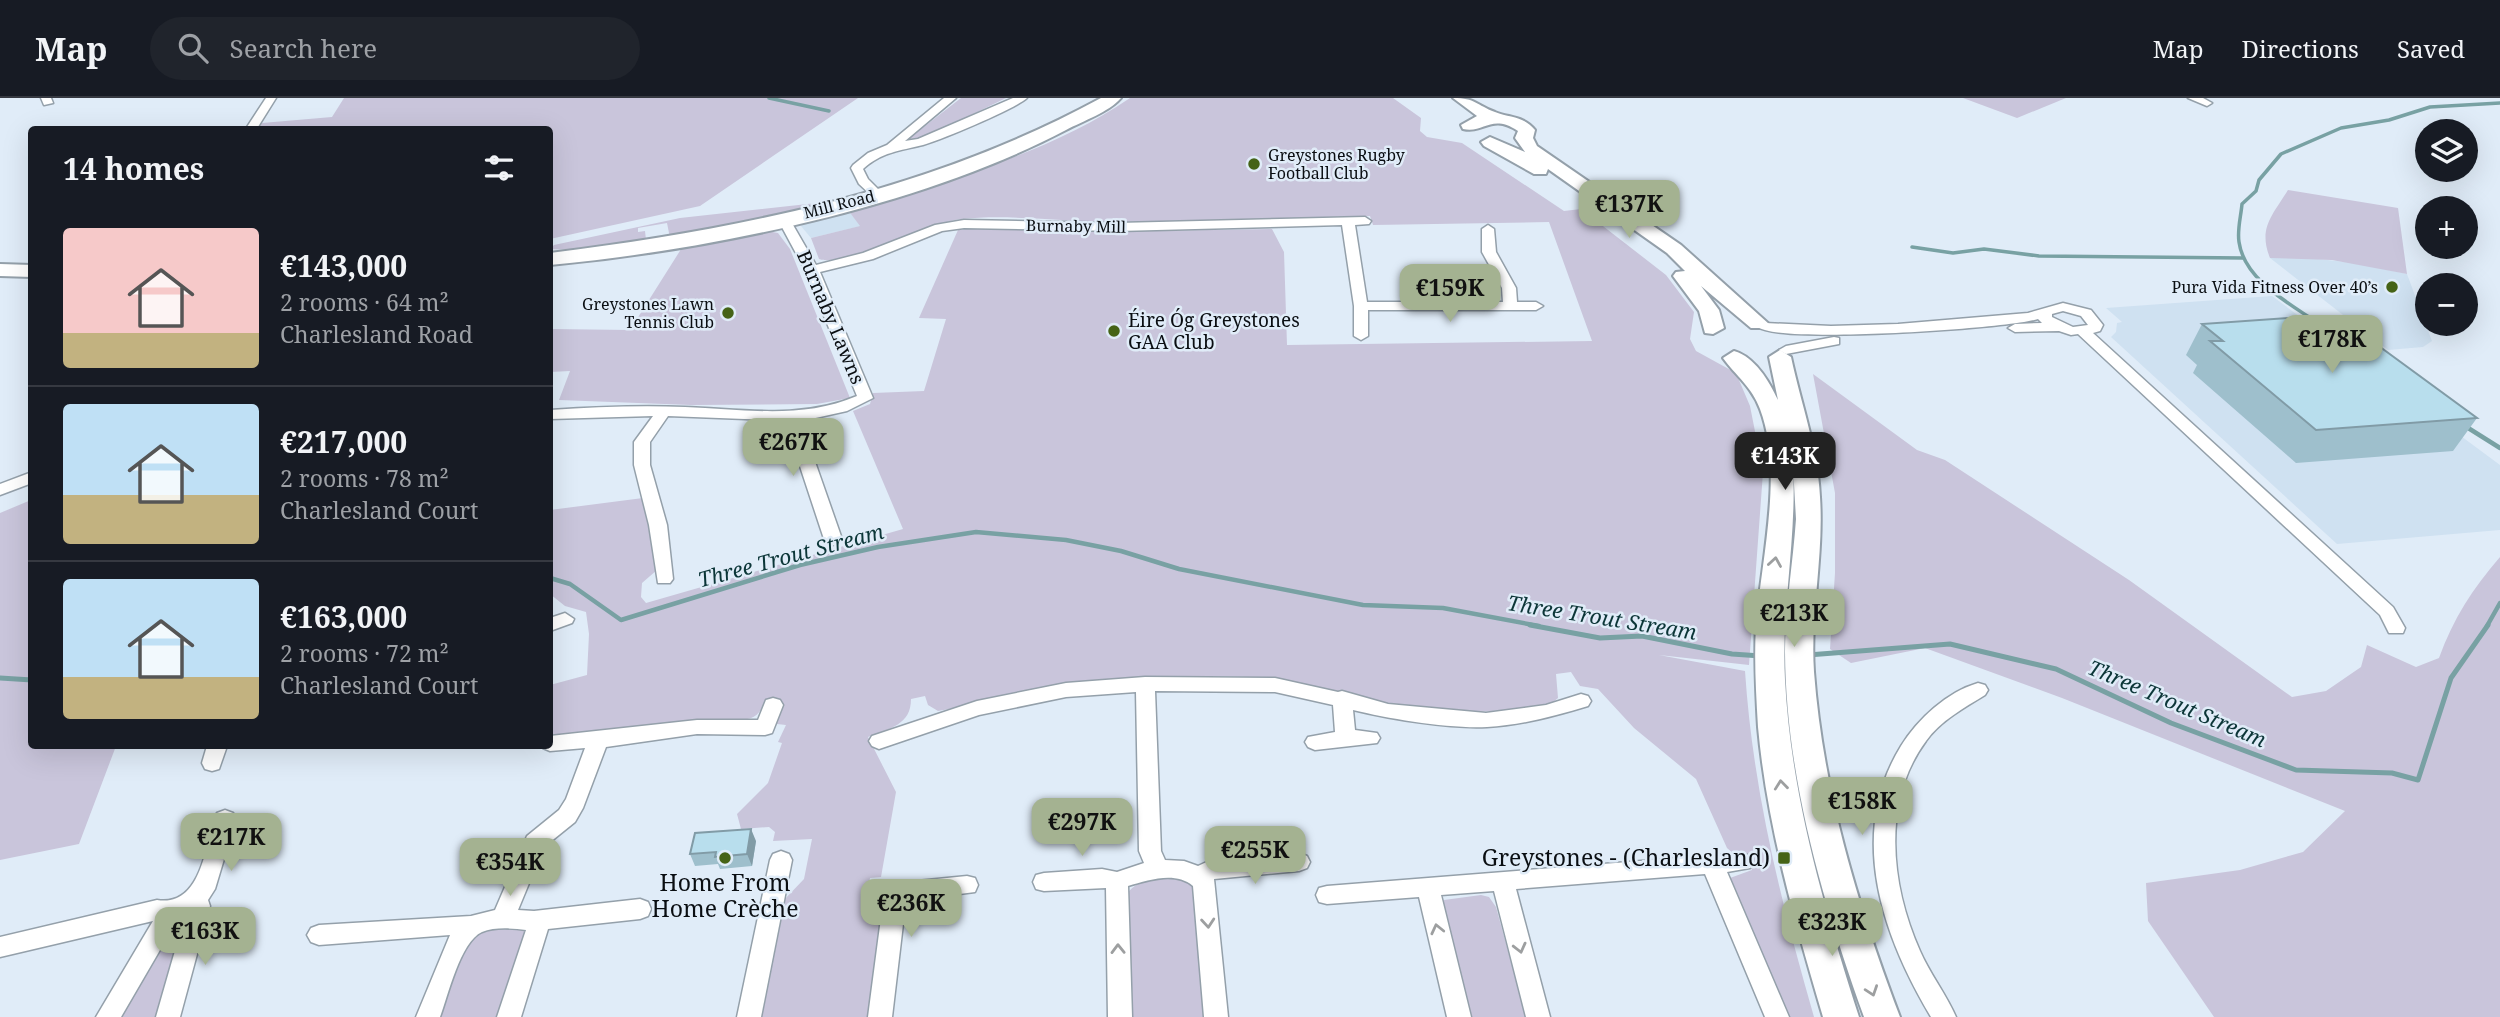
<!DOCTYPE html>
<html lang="en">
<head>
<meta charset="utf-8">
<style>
	:root { --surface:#171b24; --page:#20242c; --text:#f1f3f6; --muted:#9ea1a6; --line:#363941; --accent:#a4b291 }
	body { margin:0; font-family:"Noto Serif",serif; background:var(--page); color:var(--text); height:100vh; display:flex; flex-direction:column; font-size:26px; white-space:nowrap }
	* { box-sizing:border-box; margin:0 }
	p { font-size:23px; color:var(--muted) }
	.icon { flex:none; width:38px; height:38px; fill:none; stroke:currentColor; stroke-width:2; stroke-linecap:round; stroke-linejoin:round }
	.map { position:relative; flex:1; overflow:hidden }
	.sheet { position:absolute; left:28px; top:28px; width:525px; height:623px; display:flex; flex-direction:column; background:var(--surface); border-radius:7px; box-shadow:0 7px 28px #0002 }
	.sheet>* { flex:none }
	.controls { position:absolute; left:2415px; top:21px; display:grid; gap:14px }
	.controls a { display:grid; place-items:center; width:63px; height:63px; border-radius:50%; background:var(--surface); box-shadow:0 7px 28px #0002; font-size:35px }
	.price { position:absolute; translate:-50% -60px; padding:0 16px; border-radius:14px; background:var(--accent); color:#111; font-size:23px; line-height:46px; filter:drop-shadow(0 2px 4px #0008) }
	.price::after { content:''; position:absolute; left:50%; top:42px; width:21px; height:16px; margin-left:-10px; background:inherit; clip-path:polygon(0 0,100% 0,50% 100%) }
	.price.selected { background:#222; color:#fff }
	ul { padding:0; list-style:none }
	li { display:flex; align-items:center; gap:21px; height:175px; padding:0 35px }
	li+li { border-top:2px solid var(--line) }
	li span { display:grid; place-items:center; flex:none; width:196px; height:140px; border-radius:7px; color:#555 }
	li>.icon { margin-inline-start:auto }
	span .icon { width:84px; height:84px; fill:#fffc; stroke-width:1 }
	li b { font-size:30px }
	h2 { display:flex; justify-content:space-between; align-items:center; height:84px; padding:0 35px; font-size:30px }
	header { display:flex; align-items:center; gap:42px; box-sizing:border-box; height:98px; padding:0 35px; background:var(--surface); border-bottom:2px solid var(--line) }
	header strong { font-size:33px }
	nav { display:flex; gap:38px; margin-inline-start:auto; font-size:24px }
	.search { width:490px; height:63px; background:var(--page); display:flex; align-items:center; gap:18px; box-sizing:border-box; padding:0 24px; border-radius:38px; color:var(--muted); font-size:26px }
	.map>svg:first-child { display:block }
</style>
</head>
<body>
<header>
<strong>Map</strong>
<div class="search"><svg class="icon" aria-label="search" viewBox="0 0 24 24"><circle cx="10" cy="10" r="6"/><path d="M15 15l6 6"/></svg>Search here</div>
<nav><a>Map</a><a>Directions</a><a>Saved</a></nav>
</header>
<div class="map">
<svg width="2500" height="919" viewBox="0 0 2500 919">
	<rect width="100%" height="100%" fill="#e0ecf8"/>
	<g fill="#cfe1f1">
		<polygon points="848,112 861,128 811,140 801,128 804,124"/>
		<polygon points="2299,159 2355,165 2407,176 2432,243 2423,249 2388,252 2270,160"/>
		<polygon points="2272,198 2500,367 2500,432 2337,446 2111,239 2116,234 2117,225 2122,224 2106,210"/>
	</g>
	<g fill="#c9c5db">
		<polygon points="344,0 858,0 700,108 550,141 550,32 256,32 262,25 332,19"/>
		<polygon points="961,0 1006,0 926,39 907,42"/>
		<path d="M 1130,0 L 1393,0 L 1421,20 L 1420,33 L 1427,39 L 1462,45 L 1564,113 L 1581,111 L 1666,177 L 1694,214 L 1690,241 L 1696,253 L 1736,275 L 1750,308 L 1763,374 L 1749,567 L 1659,557 L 1745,573 C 1753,693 1781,804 1814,919 L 1787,919 L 1730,780 L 1752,772 L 1745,757 L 1735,757 L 1727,750 L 1696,681 L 1634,630 L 1598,591 L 1580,588 L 1571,574 L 1556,576 L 1558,600 L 1551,606 C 1497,614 1447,619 1393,608 C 1353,601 1315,585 1274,581 C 1187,572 1081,584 995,600 C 976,603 957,610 938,613 L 928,607 L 925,598 L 911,601 C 911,627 890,630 868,639 L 896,694 L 881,779 L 870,780 L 867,798 L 881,804 L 883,813 L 868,919 L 760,919 L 783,803 L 804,781 L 812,741 L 773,743 L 775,734 L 769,729 L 741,731 L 737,716 L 768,685 L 782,645 L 778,644 L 786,627 L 777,626 L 774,622 L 780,604 L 765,603 C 760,615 757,620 743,622 L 550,639 L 550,587 L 587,577 L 589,536 L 586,514 L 565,508 L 550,496 L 550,412 L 643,400 L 657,472 L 642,485 L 641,499 L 646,505 L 903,431 L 853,313 L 870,306 L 873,295 L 924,293 L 946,221 L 919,220 L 958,132 L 983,129 L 1078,134 L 1272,131 L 1284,154 L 1287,247 L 1592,243 L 1549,124 L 1373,127 L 1370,118 C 1285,120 1200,123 1115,124 C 1064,124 1011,116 961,121 C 928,125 842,170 819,161 L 811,140 L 860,128 L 848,112 C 944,83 1047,57 1130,0 Z"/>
		<polygon points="1963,0 2066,0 2017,20"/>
		<path d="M 2288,92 L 2398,110 L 2407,176 L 2332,162 L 2270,160 C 2258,130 2272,118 2288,92 Z"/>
		<polygon points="835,103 670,140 667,125 638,130 638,134 645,133 646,142 574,152 550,151 554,147 680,120"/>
		<polygon points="762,132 778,135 790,151 850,300 817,306 691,307 559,302 570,273 550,274 550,231 630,232 683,148"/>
		<path d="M 1813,276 L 1917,352 L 1945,362 L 2129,482 L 2292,599 L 2326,593 L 2361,569 L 2367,547 L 2416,569 L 2439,560 C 2453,521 2473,490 2500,459 L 2500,919 L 2214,919 L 2148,823 L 2146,785 L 2240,772 L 2303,754 L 2345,713 L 2062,600 L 1925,550 L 1851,565 L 1830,551 L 1835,475 L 1835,395 Z"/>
		<polygon points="31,402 32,648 116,648 79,746 0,762 0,415"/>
		<path d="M 1183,780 L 1193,785 L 1205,919 L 1128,919 L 1127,796 C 1139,778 1163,782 1183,780 Z"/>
		<polygon points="1481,797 1489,799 1496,809 1526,919 1468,919 1441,809 1444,802"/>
		<polygon points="184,814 157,919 117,919 174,821"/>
		<polygon points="523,829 529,833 499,919 438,919 468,843 481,833"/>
	</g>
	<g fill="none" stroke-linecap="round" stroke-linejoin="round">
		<g stroke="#78a1a3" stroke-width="3.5">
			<polyline points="769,0 829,13"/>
			<polyline points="1912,149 1953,155 1984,151 2039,158 2243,160"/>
			<path d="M 2312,221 C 2285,203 2244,180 2239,144 C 2237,132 2241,118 2242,106 L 2256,93 L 2259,82 L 2281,56 L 2341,30 L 2389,22 L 2430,9 L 2500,5"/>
		</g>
		<g stroke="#78a1a3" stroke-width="4.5">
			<polyline points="2465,328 2500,350"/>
			<polyline points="550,480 570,486 621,522 800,467 878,449 976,434 1066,442 1121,453 1179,471 1363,507 1443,510 1539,528"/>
			<polyline points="2487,528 2500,505"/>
		</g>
		<g stroke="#78a1a3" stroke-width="5">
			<polyline points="1530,527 1600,540 1642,538 1732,556 1761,558"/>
			<polyline points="1808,557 1950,546 2056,571 2171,625 2296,672 2392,675 2418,682 2451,580 2488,527"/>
			<polyline points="0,580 32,582"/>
		</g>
		<g stroke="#94a0aa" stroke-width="3">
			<g id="street">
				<polygon points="41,0 51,0 53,5 44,7"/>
				<polygon points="266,0 276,0 256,32 245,32"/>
				<path d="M 944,0 L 956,0 L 905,43 L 918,41 L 1013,0 L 1027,0 C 1015,11 941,42 923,47 C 899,53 882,54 863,71 L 868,81 L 884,97 L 874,100 L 859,86 L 851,70 L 853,67 L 868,55 L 887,47 Z"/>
				<polygon points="2188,0 2203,0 2212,5 2207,8"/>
				<path d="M 783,116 L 789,120 L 816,167 L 863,155 L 935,127 L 964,122 L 1118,125 L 1365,119 L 1371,123 L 1369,126 L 1355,127 L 1367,204 L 1503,204 L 1502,190 L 1482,154 L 1482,131 L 1488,127 L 1494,131 L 1496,154 L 1516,190 L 1517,204 L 1536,204 L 1543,208 L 1536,212 L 1368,212 L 1368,238 L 1361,242 L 1354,238 L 1354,208 L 1342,127 L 1118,133 L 964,130 L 942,133 L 873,161 L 820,174 L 873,300 L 847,313 L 811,321 L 806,338 L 842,441 L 839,445 L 833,447 L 824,441 L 790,338 L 795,323 L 668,318 L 650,344 L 650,367 L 667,427 L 673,481 L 670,485 L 658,485 L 649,427 L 634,367 L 634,344 L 653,318 L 550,321 L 550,312 C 595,309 640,307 685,309 C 744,311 801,322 857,298 L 805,172 L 777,120 Z"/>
				<path d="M 2063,205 L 2091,212 L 2103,227 L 2100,233 L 2093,235 L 2393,509 L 2405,530 L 2403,535 L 2389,535 L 2380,517 L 2078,236 L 2071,237 L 2059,233 L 2015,234 L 2008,230 L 2015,226 L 2042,225 L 2038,221 C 2006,231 1777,246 1758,229 L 1765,225 L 1831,228 L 1898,226 L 2028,215 ZM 2063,213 L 2081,218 L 2088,227 L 2073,229 L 2052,219 L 2052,216 Z"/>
				<polygon points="1834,239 1839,240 1839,246 1786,256 1779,252 1786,248"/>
				<polygon points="32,374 32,385 0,397 0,386"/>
				<polygon points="565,515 574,521 572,525 550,533 550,520"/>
				<path d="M 1145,579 L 1275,580 L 1338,594 L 1342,593 L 1388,606 L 1486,615 L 1546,607 L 1581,596 L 1588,598 L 1591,603 L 1588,608 C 1555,618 1522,627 1487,629 C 1450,631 1390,621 1353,612 L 1355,632 L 1377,635 L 1380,640 L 1377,645 L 1315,652 L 1308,649 L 1305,644 L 1308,639 L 1335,634 L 1333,607 L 1275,594 L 1155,593 L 1161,753 L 1165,762 L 1184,763 L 1198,768 L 1213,761 L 1299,755 L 1307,758 L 1310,764 L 1307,770 L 1299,773 L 1214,781 L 1228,919 L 1204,919 L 1193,788 C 1175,773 1149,782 1128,788 L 1132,919 L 1108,919 L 1106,790 L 1044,793 L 1036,791 L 1033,784 L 1036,777 L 1044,775 L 1102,771 L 1117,774 L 1144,765 L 1139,753 L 1136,594 L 1066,599 L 979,617 L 879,651 L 872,648 L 869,643 L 872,638 L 977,603 L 1066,585 Z"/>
				<path d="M 1978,585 L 1985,587 L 1988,592 L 1985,597 C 1964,610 1940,623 1926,643 C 1881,704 1891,788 1920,853 C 1930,876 1946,896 1956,919 L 1931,919 C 1882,837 1847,736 1901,648 C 1918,621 1947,594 1978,585 Z"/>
				<path d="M 773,600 L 780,602 L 783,607 L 772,635 L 765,637 L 697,636 L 606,649 L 583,710 L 575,724 L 544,749 L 518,812 L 534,813 L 640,801 L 648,804 L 651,811 L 648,818 L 640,821 L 548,831 L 521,919 L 497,919 L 526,832 C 512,830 494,829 482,834 C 460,844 448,898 440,919 L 416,919 L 450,837 L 319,847 L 311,844 L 307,837 L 311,830 L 319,827 L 471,818 L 495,812 L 527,738 L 559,712 L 566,701 L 585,650 L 550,653 L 543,650 L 541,648 L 550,648 L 550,638 L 697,622 L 758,622 L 766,602 Z"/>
				<polygon points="207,648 227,648 219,671 212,673 205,671 202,665"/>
				<path d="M 225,712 L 233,715 L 236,721 L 215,791 L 208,802 L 210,808 L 180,919 L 156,919 L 185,818 L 178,821 L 121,919 L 96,919 L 153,823 L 0,859 L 0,839 L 157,802 C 200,809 205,752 214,721 L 217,715 Z"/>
				<polygon points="781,753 789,756 792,762 761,919 737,919 770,762 773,756"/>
				<polygon points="1742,755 1750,758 1753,764 1750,770 1727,774 1789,919 1765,919 1705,776 1516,791 1550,919 1526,919 1494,793 1441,797 1471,919 1447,919 1419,799 1327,806 1319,804 1316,797 1319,790 1327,788"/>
				<path d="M 967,778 L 975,780 L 978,787 L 975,794 L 913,802 L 905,809 L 892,919 L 868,919 L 883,805 C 888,795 896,787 907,784 Z"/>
			</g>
		</g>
		<g stroke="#94a0aa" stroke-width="4">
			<g id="secondary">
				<path d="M 1101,0 L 1121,0 C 1109,14 1083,23 1066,32 C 922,108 712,152 550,167 L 550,155 C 741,131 930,93 1101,0 Z"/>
				<path d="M 1453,0 C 1476,0 1476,7 1495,14 C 1510,20 1524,18 1535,32 L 1533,40 L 1537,48 L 1681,147 L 1769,226 L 1765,230 L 1751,230 L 1701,188 L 1719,212 L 1724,230 L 1713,236 L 1705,235 L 1699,213 L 1673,178 L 1676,174 L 1685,173 L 1667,155 L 1548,71 L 1546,76 L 1534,76 L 1484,48 L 1481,44 L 1490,39 L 1525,54 L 1515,40 L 1518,33 C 1491,15 1484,36 1463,31 L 1461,27 L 1477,18 Z"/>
				<polygon points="0,166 32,167 32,179 0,178"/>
				<path d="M 1780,252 L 1791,259 C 1801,306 1818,351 1820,399 C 1824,458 1810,516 1814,574 C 1823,694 1858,808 1900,919 L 1864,919 C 1822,802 1786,679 1785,554 C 1785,510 1793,465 1796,421 L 1793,369 C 1797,440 1781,511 1785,582 C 1791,698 1824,809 1859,919 L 1823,919 C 1795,824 1767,728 1758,629 C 1756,595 1754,561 1756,528 C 1761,462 1784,374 1760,311 C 1752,289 1736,278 1723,260 L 1734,253 C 1755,259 1769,283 1778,302 L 1769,259 Z"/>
			</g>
		</g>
		<use href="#street" fill="#fff" fill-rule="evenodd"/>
		<use href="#secondary" fill="#fff" fill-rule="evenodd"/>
	</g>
	<g fill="#9ebfcc">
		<polygon points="2202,226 2356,247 2477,320 2453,353 2296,365 2193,275 2197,267 2186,257"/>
		<polygon points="756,743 752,768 720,771 718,766 695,768 690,756"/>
	</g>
	<polygon fill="#819ba6" points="751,731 756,743 752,768 747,756"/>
	<g fill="#b8deed" stroke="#819ba6" stroke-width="2">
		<polygon points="2317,218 2356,247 2376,246 2477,320 2316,332 2210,243 2223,243 2202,226"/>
		<polygon points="751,731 747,756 715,759 716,754 690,756 695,735"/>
	</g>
	<defs><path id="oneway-chevron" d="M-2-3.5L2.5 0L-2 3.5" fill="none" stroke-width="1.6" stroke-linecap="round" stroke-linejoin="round" transform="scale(1.75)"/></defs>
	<g stroke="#9d9fa0">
		<use href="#oneway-chevron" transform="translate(1775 464) rotate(-81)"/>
		<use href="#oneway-chevron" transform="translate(1781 687) rotate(-96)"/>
		<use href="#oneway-chevron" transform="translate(1208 825) rotate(85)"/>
		<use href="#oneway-chevron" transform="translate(1437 831) rotate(-103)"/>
		<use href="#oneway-chevron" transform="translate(1520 850) rotate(76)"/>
		<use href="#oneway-chevron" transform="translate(1118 851) rotate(-91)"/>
		<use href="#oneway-chevron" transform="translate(1872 893) rotate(71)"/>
	</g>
	<g fill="#456316" stroke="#e0ecf8" stroke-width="2.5">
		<circle cx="1254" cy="66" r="7"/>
		<circle cx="2392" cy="189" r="7"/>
		<circle cx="728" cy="215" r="7"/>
		<circle cx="1114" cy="233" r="7"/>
		<circle cx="725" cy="760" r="7"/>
		<rect x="1777" y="753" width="14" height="14" rx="3.5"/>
	</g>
	<g text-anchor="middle" stroke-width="5" stroke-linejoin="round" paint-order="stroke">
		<g font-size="16" fill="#0a0e12" stroke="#e0ecf8" text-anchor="end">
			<text x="1268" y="63" text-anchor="start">Greystones Rugby<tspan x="1268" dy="18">Football Club</tspan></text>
			<text x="2378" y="195">Pura Vida Fitness Over 40’s</text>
			<text x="714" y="212">Greystones Lawn<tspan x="714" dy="18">Tennis Club</tspan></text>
		</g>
		<g font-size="16" fill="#0a0e12" stroke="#e0ecf8">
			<text transform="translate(839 106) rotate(-14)" y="6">Mill Road</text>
			<text transform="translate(1076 128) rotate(1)" y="6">Burnaby Mill</text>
		</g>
		<g font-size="19" fill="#0a0e12" stroke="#e0ecf8">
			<text transform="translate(831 219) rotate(67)" y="7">Burnaby Lawns</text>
		</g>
		<g font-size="19" fill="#0a0e12" stroke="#e0ecf8" text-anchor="start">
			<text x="1128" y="229">Éire Óg Greystones<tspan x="1128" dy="22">GAA Club</tspan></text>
		</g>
		<g font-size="21" font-style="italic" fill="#0c3638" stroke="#e0ecf8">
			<text transform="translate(791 458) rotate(-15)" y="7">Three Trout Stream</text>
			<text transform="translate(1602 520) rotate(9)" y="7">Three Trout Stream</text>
			<text transform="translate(2177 606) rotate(23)" y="7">Three Trout Stream</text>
		</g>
		<g font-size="23" fill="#0a0e12" stroke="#e0ecf8" text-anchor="end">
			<text x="1770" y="768">Greystones - (Charlesland)</text>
			<text x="725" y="793" text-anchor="middle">Home From<tspan x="725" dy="26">Home Crèche</tspan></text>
		</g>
	</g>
</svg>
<div class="controls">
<a><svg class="icon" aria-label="layers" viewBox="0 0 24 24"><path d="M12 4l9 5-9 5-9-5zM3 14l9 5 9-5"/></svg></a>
<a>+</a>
<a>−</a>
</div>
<b class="price" style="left:1629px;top:142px">€137K</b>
<b class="price" style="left:1450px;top:226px">€159K</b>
<b class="price" style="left:2332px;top:277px">€178K</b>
<b class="price" style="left:793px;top:380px">€267K</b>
<b class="price selected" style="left:1785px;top:394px">€143K</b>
<b class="price" style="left:1794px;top:551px">€213K</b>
<b class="price" style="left:1862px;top:739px">€158K</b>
<b class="price" style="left:1082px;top:760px">€297K</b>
<b class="price" style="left:231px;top:775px">€217K</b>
<b class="price" style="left:1255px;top:788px">€255K</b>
<b class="price" style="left:510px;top:800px">€354K</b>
<b class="price" style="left:911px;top:841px">€236K</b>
<b class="price" style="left:1832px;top:860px">€323K</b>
<b class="price" style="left:205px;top:869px">€163K</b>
<section class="sheet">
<h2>14 homes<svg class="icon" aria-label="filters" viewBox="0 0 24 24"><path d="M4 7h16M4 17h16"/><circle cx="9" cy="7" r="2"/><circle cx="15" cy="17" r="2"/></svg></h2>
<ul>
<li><span style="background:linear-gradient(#f6c9c9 75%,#c2b280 0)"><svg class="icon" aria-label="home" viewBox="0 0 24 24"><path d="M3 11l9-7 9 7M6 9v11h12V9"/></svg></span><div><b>€143,000</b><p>2 rooms · 64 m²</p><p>Charlesland Road</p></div></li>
<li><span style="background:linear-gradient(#bfe0f5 65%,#c2b280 0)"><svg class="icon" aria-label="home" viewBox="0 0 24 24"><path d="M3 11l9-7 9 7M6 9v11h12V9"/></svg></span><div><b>€217,000</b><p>2 rooms · 78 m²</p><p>Charlesland Court</p></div></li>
<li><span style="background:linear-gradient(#bfe0f5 70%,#c2b280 0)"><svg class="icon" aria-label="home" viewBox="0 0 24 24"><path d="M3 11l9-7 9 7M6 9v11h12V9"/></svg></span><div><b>€163,000</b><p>2 rooms · 72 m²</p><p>Charlesland Court</p></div></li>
</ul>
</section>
</div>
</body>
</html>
